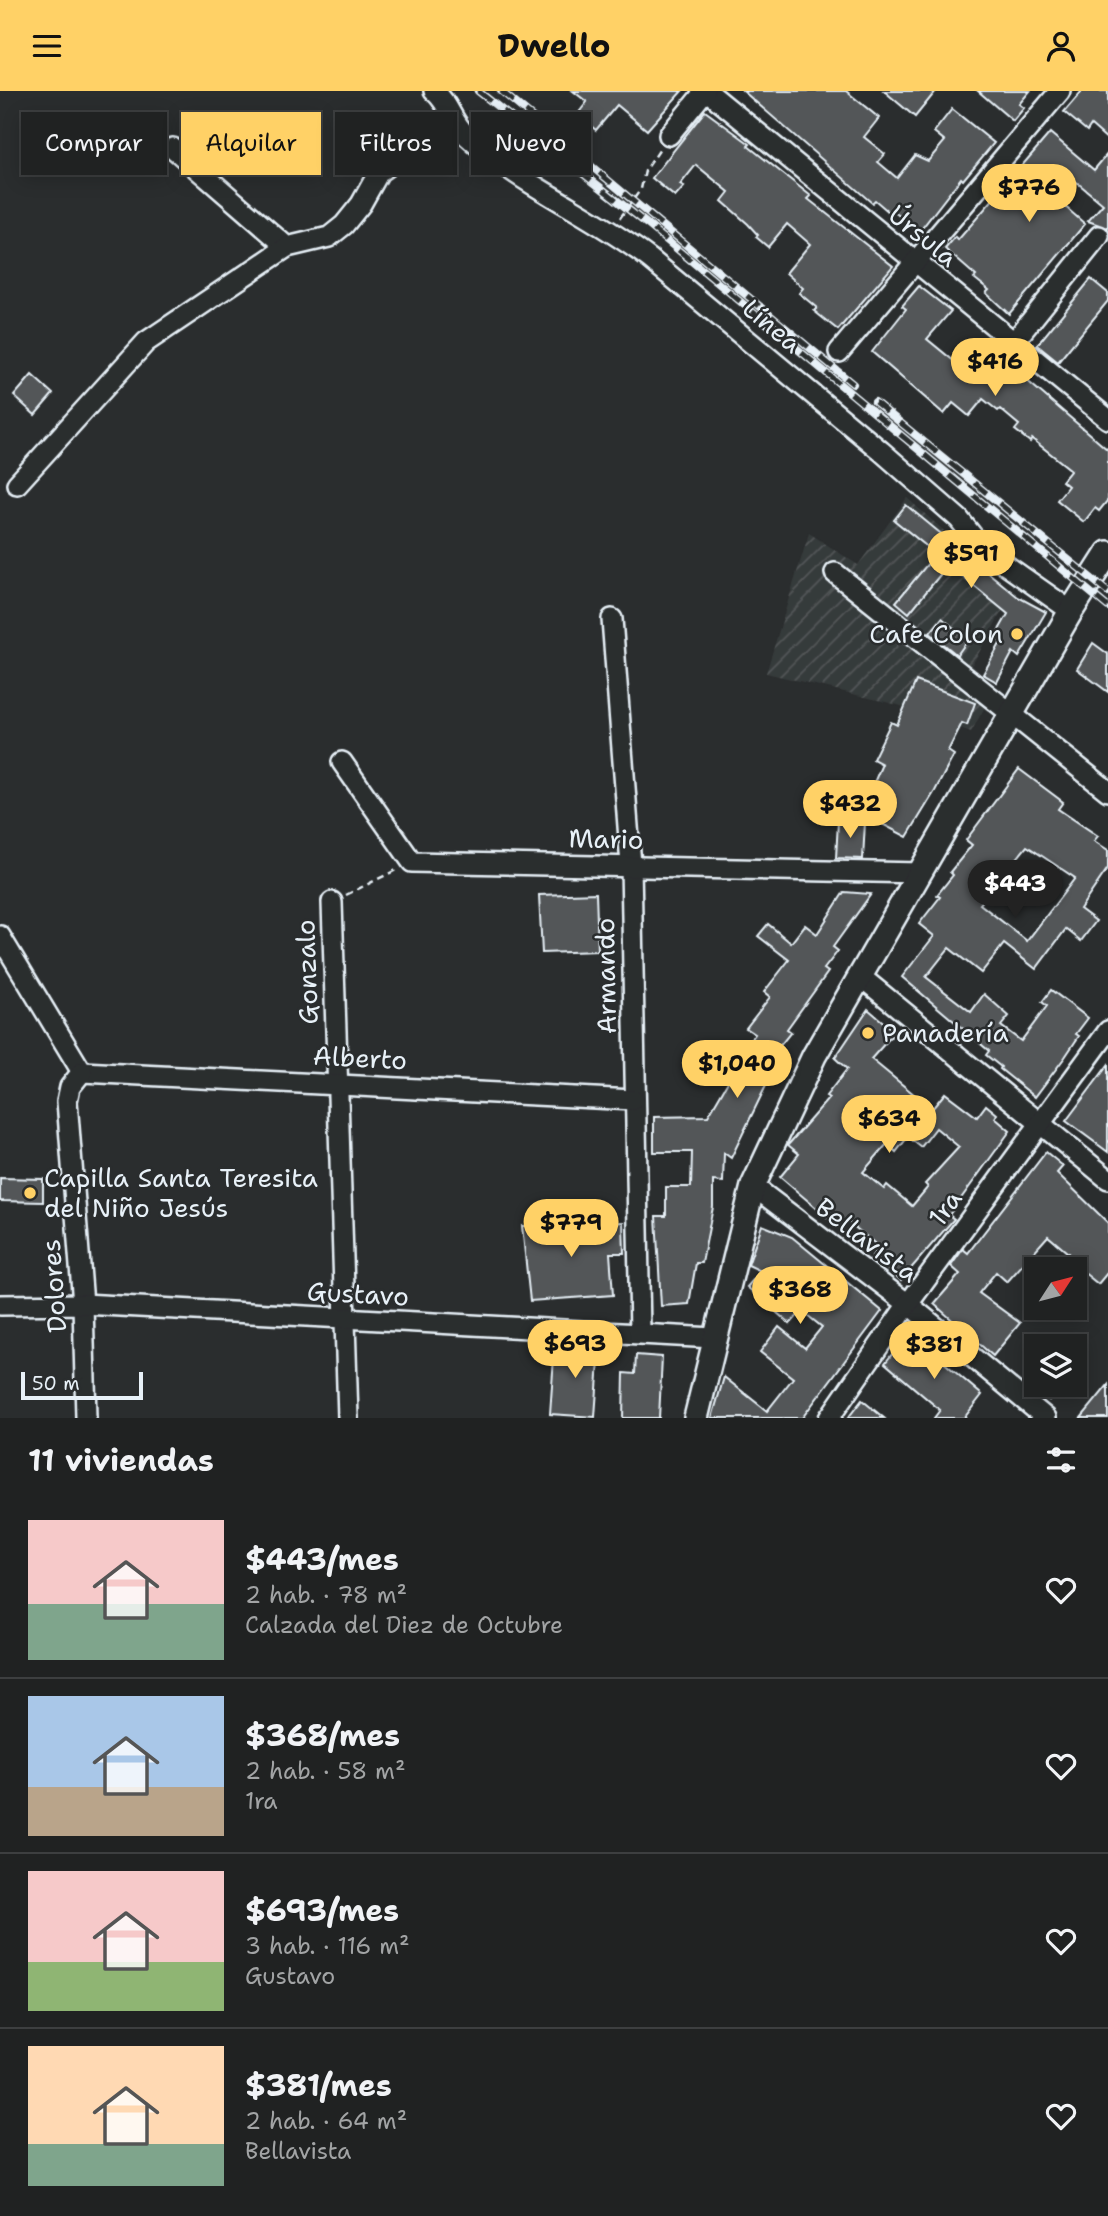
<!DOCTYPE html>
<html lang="es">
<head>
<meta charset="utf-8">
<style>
	:root { --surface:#202222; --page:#2d2f2f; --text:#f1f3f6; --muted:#a2a4a5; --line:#3d3f40; --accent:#ffd166 }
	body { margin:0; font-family:"Shantell Sans",sans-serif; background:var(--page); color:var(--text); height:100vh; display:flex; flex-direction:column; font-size:26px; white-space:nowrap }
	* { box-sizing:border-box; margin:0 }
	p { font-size:23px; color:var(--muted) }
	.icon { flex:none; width:38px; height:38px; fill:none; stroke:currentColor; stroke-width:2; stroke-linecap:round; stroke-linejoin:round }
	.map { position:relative; height:1327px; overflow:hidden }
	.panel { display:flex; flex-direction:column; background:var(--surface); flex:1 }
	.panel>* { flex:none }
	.top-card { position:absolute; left:21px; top:21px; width:700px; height:63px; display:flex; gap:14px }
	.needle { width:46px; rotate:54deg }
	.fabs { position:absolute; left:1024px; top:1166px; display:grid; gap:14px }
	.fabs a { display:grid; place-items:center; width:63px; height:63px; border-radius:0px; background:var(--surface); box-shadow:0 4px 18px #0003,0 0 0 2px var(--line); font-size:35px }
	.scale { position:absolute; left:21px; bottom:18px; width:122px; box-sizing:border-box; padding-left:7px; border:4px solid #e8f1f8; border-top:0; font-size:19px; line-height:24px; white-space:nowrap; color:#e8f1f8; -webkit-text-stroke:5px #2a2d2e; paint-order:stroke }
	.price { position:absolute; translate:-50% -60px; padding:0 16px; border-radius:24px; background:var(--accent); color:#111; font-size:23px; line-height:46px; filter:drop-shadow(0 2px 4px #0008) }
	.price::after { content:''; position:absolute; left:50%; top:42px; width:21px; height:16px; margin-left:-10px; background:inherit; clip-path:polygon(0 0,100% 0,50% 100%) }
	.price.active { background:#222; color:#fff }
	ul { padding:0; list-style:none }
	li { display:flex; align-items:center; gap:21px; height:175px; padding:0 28px }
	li+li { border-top:2px solid var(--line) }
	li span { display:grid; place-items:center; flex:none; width:196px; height:140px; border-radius:0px; color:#555 }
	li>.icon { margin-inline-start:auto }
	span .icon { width:84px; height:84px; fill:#fffc; stroke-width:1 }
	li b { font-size:30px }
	h2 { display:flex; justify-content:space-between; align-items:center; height:84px; padding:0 28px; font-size:30px }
	.tag { padding:0 24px; border-radius:0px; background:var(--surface); box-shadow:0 4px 18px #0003,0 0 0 2px var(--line); font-size:24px; line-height:63px }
	.tag.active { background:var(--accent); color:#111 }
	header { display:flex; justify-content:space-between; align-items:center; height:91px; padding:0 28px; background:var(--accent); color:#111; font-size:32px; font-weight:700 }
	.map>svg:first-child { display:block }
</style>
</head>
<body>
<header><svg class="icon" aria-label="menu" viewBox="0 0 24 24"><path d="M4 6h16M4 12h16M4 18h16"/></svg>Dwello<svg class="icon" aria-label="person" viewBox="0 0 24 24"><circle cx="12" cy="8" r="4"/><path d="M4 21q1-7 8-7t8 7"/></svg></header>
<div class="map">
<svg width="1108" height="1327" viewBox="0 0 1108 1327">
	<defs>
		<pattern id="industrial-furrows" width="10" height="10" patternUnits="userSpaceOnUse" patternTransform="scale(1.75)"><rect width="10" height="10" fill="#363a3b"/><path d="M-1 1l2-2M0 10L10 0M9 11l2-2" fill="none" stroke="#535758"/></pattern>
	</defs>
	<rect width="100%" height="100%" fill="#2a2d2e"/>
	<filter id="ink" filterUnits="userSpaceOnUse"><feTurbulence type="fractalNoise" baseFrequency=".0143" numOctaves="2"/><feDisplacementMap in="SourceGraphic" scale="14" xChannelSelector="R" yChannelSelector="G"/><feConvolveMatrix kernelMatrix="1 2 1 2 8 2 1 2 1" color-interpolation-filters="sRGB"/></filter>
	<g filter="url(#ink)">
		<polygon fill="url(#industrial-furrows)" points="907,407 1013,501 972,574 995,598 971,641 898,614 766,582 809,442 858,474"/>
		<g fill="#535759" stroke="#e8f1f8" stroke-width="2" fill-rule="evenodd">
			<polygon points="573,0 682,0 647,39 617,14 596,39 577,24 587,11"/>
			<polygon points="743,0 846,0 879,27 864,46 885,63 878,71 897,87 915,64 928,70 945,50 934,41 952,18 994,52 963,89 961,87 919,141 892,119 890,122 875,109 872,112"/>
			<polygon points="884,0 936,0 915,26"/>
			<polygon points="978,0 1030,0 1019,13 1024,17 1013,30"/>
			<polygon points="1082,0 1108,0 1108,49 1091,34 1087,40 1064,21"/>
			<polygon points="705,20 750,53 748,55 811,105 808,108 893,175 838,239 814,220 817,217 799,202 803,197 786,182 810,153 787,133 768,156 756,146 758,144 748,133 722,110 729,101 696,74 680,94 684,96 675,106 652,87"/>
			<polygon points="1050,42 1094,79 1108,62 1108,137 1088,130 1103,113 1062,79 1046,99 1085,133 1009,223 986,202 989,199 974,187 976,185 945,158 955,146 958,149"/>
			<polygon points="1091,188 1108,202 1108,210 1058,271 1037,254"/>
			<polygon points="919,195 951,220 927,248 960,275 983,247 1010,275 1108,359 1108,409 1099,420 1095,417 1084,431 1057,409 1068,395 1062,390 1071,379 1032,348 1030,351 1015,339 1019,334 1000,318 998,320 983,308 969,325 953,312 944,323 872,261 906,218 902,215"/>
			<polygon points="32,284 53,303 35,324 14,305"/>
			<polygon points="906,414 1018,506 1046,521 1019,566 1013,561 997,591 983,583 1001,551 995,546 1008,523 948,474 909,522 896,511 936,463 894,429"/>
			<polygon points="942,527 968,549 957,564 930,542"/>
			<polygon points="1093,552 1108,563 1108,601 1077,578"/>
			<polygon points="916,590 975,612 967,634 962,632 948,660 954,664 935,700 907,746 861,722 882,673 873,668 891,631 897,634"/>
			<path d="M 1019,678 L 1063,711 L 1058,718 L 1098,745 L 1094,750 L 1108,759 L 1108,777 L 1080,818 L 1096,830 L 1081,850 L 1066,838 L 1036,878 L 1004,853 L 981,882 L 949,857 L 926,886 L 971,921 L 984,903 L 1009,925 L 1001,935 L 1021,950 L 1047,915 L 1042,911 L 1051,899 L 1088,927 L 1076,943 L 1079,945 L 1065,966 L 1035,1006 L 1000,978 L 1001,976 L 986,964 L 989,960 L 902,886 L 934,845 L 919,833 L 940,806 L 937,804 L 953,784 L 950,781 L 972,754 L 966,749 ZM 1027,755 L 1075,787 L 1027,850 L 980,813 Z"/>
			<polygon points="838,730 865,731 863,768 836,767"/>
			<polygon points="844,801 871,803 833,856 838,860 824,878 828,881 787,938 791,941 770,967 777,972 731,1067 724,1062 723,1091 713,1090 713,1116 702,1172 696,1172 689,1213 661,1215 656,1125 666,1125 666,1096 691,1096 692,1061 654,1061 654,1026 708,1025 733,982 730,980 755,943 746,937 770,906 764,901 789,869 758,845 768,833 791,852 805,834 817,843"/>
			<polygon points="596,802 598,860 542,862 539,804"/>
			<path d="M 868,918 L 895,941 L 871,968 L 932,1018 L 945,1002 L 977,1026 L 986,1014 L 997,1023 L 995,1027 L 1010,1040 L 949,1124 L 954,1128 L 901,1189 L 872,1165 L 879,1156 L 847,1130 L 841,1138 L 780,1086 L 799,1063 L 788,1054 L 829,1007 L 826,1005 L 847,978 L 835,967 ZM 936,1037 L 959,1056 L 925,1093 L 928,1096 L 912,1115 L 887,1094 L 884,1098 L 863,1081 L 887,1053 L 896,1061 L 908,1046 L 921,1056 Z"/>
			<polygon points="1108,974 1108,1061 1066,1030"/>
			<polygon points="1046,1061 1063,1075 1057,1082 1108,1132 1108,1181 1098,1193 1077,1176 1055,1178 1068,1162 1048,1145 1007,1191 996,1181 979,1202 1020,1232 993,1265 934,1213 960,1183 951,1175 963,1158 968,1162"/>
			<polygon points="0,1087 43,1088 43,1111 0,1110"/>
			<polygon points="623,1131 624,1162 610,1162 613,1204 530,1210 522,1135"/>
			<polygon points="762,1134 792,1146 882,1220 802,1327 712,1327 724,1286 767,1320 793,1287 760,1261 779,1236 805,1257 822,1236 802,1220 790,1233 747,1196 761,1180 748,1174"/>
			<polygon points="905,1247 932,1268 934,1265 947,1274 982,1304 964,1327 934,1327 940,1319 885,1272"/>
			<polygon points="555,1252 600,1256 595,1326 550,1323"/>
			<polygon points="636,1264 662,1266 659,1327 623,1327 624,1282 635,1283"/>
			<polygon points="1030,1293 1062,1293 1049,1309"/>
			<polygon points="1108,1294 1108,1327 1081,1327"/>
			<polygon points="862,1309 884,1327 848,1327"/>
		</g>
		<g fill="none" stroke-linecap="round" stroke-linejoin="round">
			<g stroke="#e8f1f8" stroke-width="24">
				<g id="minor">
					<path d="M 434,0 C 449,12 452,31 466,44 C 521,95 592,123 650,168 L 881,360 L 959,428 L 983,458 L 1071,520"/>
					<polyline points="707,0 1108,328"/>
					<polyline points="669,44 705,0"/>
					<polyline points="173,57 287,156"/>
					<polyline points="1013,252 1099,145"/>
					<polyline points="839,261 1060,0"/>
					<polyline points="17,393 146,251 287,156 329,146 344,134 361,113 379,81 424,49 447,37 464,42"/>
					<polyline points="835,482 1108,700"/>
					<polyline points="612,528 631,774 640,1241"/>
					<polyline points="342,671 412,771 921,782"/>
					<polyline points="332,811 348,1327"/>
					<polyline points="0,845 82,981"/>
					<polyline points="860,885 1108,1088"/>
					<polyline points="82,981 634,1009"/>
					<polyline points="82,981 70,996 67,1010 83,1213 86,1327"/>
					<polyline points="753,1095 908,1213 1046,1327"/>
					<polyline points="0,1214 83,1213 714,1247"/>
					<polyline points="829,1327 908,1213 1108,940"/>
				</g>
			</g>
			<g stroke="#e8f1f8" stroke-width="28">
				<polyline id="major" points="696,1327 753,1095 814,965 1071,520 1108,462"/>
			</g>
			<g stroke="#e8f1f8" stroke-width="2.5" stroke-dasharray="7 5" stroke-linecap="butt">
				<polyline points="620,127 641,98 645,80 660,58"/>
				<polyline points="346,804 396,779"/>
			</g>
			<use href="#minor" stroke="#2a2d2e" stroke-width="19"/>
			<use href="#major" stroke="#2a2d2e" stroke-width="23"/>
			<g stroke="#e8f1f8" stroke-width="8">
				<g id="rail">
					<polyline points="478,0 647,133 1108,516"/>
					<polyline points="501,0 853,293"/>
					<polyline points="875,311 1108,501"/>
				</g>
			</g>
			<use href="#rail" stroke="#2a2d2e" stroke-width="5" stroke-dasharray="16" stroke-linecap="butt"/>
		</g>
	</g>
	<g fill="#ffd166" stroke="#2a2d2e" stroke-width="2.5">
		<circle cx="1017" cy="543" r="7"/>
		<circle cx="868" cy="942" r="7"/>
		<circle cx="30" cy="1102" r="7"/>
	</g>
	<g text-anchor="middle" stroke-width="5" stroke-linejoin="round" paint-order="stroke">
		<g font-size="26" fill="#e8f1f8" stroke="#2a2d2e">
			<text transform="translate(923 145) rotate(39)" y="9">Úrsula</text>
			<text transform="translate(772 235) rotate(40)" y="9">Línea</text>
			<text transform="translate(606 748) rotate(1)" y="9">Mario</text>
			<text transform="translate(307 881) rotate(-92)" y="9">Gonzalo</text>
			<text transform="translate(606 885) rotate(-91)" y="9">Armando</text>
			<text transform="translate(360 967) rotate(3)" y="9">Alberto</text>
			<text transform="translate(945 1117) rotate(-54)" y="9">1ra</text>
			<text transform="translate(867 1149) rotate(37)" y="9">Bellavista</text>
			<text transform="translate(54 1195) rotate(-94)" y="9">Dolores</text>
			<text transform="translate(358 1203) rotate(3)" y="9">Gustavo</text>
		</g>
		<g font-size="26" fill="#e8f1f8" stroke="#2a2d2e" text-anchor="start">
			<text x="1003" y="552" text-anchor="end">Cafe Colon</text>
			<text x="882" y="951">Panadería</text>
			<text x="44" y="1096">Capilla Santa Teresita<tspan x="44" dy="30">del Niño Jesús</tspan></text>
		</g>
	</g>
</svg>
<div class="fabs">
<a><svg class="needle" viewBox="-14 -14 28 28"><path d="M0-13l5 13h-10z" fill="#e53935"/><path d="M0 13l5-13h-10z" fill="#a2a4a5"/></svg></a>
<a><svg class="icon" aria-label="layers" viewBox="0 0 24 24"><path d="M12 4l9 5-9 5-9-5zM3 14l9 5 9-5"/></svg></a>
</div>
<div class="scale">50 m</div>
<b class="price" style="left:1029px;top:133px">$776</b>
<b class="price" style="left:995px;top:307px">$416</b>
<b class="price" style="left:971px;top:499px">$591</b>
<b class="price" style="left:850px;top:749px">$432</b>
<b class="price active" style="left:1015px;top:829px">$443</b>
<b class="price" style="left:737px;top:1009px">$1,040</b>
<b class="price" style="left:889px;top:1064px">$634</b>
<b class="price" style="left:571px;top:1168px">$779</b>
<b class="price" style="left:800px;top:1235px">$368</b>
<b class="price" style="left:575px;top:1289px">$693</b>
<b class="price" style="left:934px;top:1290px">$381</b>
<div class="top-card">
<a class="tag">Comprar</a>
<a class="tag active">Alquilar</a>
<a class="tag">Filtros</a>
<a class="tag">Nuevo</a>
</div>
</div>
<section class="panel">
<h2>11 viviendas<svg class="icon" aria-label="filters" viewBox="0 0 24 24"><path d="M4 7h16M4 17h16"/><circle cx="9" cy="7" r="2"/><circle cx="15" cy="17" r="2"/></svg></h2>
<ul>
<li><span style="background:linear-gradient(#f6c9c9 60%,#7fa58c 0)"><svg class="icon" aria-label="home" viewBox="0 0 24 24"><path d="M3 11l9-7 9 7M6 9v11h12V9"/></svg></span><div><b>$443/mes</b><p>2 hab. · 78 m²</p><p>Calzada del Diez de Octubre</p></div><svg class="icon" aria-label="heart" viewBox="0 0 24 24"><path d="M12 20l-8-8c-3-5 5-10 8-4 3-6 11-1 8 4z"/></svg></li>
<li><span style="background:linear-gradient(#a9c7e8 65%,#b9a48a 0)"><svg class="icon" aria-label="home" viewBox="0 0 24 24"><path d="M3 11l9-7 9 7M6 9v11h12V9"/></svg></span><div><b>$368/mes</b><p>2 hab. · 58 m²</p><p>1ra</p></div><svg class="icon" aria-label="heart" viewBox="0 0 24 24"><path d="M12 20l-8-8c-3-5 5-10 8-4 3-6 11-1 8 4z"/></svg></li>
<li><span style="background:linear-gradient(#f6c9c9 65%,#8fb573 0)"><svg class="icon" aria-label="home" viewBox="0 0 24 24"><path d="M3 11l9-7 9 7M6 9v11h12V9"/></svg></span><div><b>$693/mes</b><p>3 hab. · 116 m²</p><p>Gustavo</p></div><svg class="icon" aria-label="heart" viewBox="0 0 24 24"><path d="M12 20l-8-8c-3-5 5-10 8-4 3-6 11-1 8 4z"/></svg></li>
<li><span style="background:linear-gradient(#ffd9b3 70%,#7fa58c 0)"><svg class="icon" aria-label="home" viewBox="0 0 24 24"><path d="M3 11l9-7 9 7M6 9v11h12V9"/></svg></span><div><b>$381/mes</b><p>2 hab. · 64 m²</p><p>Bellavista</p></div><svg class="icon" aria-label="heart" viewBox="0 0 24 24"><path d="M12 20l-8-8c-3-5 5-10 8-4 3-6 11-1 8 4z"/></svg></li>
</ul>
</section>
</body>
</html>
